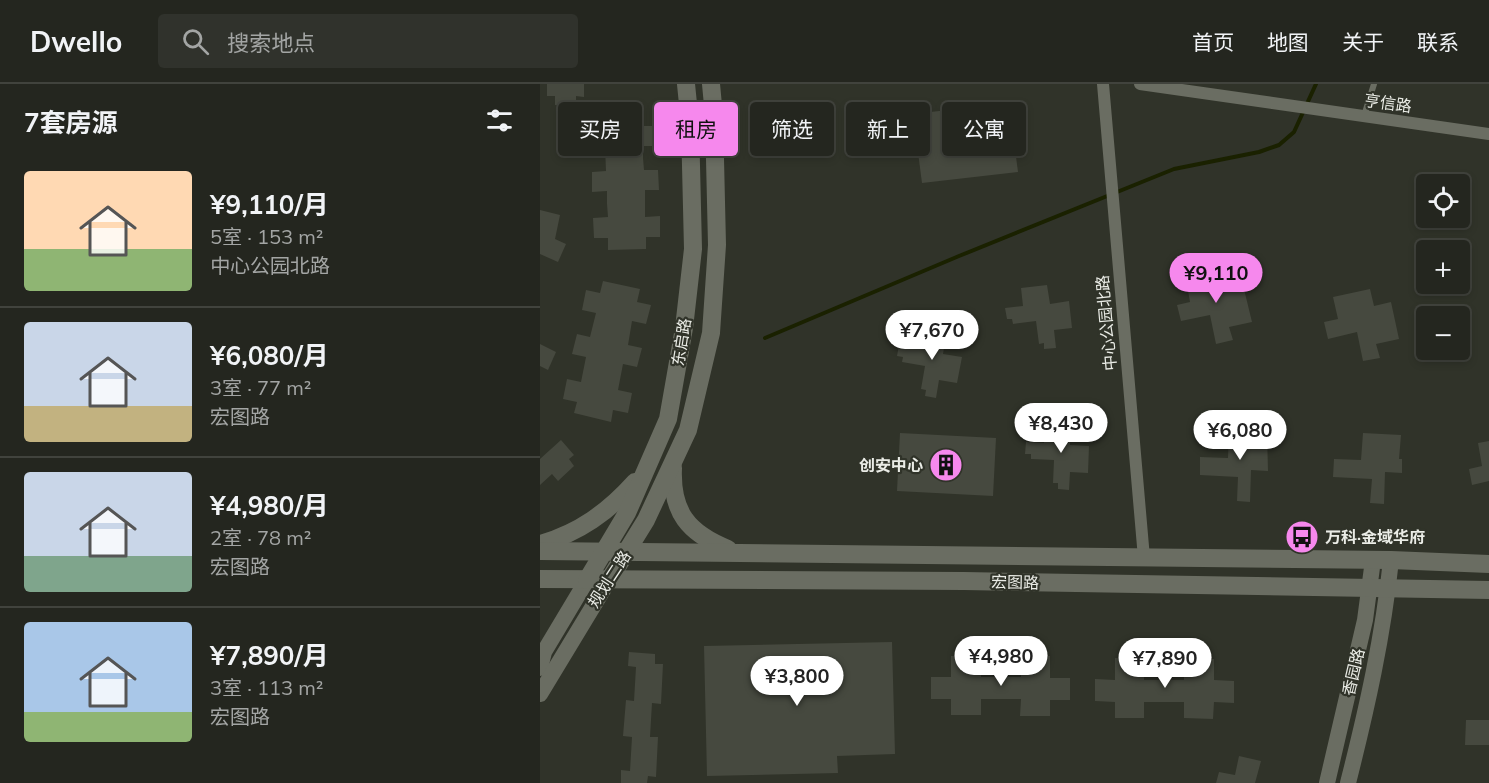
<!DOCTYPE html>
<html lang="zh">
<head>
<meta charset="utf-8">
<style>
	:root { --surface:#24261f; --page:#30322c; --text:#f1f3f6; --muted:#a3a5a4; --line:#41433d; --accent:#f688ed }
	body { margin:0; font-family:Mulish,"Noto Sans SC",sans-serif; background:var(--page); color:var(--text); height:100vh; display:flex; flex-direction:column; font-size:22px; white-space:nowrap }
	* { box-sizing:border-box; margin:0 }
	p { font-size:20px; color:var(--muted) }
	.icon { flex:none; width:33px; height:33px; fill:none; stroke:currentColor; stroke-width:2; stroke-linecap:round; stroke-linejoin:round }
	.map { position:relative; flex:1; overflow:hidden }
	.sheet { display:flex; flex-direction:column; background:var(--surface); width:540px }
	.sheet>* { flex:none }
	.hud { position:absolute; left:18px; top:18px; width:570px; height:54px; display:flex; gap:12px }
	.tools { position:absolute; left:876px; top:90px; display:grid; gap:12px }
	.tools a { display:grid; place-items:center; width:54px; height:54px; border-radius:6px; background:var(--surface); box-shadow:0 3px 9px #0003,0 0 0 2px var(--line); font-size:30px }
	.price { position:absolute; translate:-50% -51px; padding:0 14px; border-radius:21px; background:#fff; color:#222; font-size:20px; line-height:39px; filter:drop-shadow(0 2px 3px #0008) }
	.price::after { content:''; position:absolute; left:50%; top:36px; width:18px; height:14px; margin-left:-9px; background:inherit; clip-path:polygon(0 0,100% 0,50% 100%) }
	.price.selected { background:var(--accent); color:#111 }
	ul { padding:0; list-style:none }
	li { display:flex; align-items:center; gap:18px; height:150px; padding:0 24px }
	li+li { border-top:2px solid var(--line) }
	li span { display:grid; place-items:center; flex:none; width:168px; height:120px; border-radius:6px; color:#555 }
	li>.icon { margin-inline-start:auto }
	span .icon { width:72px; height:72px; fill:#fffc; stroke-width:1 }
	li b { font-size:26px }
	h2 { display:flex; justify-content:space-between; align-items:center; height:72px; padding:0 24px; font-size:26px }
	.pill { padding:0 21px; border-radius:6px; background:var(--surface); box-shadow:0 3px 9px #0003,0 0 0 2px var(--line); font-size:21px; line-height:54px }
	.pill.selected { background:var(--accent); color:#111 }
	header { display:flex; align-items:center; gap:36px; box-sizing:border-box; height:84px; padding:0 30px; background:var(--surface); border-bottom:2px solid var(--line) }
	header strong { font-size:28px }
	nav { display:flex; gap:33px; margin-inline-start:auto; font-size:21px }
	.search { width:420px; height:54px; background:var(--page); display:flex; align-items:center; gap:15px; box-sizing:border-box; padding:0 21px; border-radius:6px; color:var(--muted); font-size:22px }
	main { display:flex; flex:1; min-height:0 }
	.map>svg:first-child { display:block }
</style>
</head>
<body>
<header>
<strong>Dwello</strong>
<div class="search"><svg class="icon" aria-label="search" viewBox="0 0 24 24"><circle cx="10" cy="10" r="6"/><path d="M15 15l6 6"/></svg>搜索地点</div>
<nav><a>首页</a><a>地图</a><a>关于</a><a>联系</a></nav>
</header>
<main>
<section class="sheet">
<h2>7套房源<svg class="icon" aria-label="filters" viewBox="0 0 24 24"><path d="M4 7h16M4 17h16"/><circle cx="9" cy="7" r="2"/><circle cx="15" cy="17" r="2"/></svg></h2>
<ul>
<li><span style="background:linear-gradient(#ffd9b3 65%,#8fb573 0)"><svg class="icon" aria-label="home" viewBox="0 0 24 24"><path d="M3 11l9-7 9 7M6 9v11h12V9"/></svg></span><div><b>¥9,110/月</b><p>5室 · 153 m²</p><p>中心公园北路</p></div></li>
<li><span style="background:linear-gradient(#c9d6e8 70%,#c2b280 0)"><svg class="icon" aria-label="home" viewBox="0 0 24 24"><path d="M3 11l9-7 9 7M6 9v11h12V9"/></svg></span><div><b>¥6,080/月</b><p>3室 · 77 m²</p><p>宏图路</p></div></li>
<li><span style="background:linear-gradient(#c9d6e8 70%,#7fa58c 0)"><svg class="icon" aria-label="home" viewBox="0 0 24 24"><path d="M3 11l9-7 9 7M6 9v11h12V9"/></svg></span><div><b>¥4,980/月</b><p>2室 · 78 m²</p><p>宏图路</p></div></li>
<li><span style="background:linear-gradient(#a9c7e8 75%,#8fb573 0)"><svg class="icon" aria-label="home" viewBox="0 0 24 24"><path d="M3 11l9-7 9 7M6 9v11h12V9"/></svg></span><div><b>¥7,890/月</b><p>3室 · 113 m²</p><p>宏图路</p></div></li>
</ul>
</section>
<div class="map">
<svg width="949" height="699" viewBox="0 0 949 699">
	<rect width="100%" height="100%" fill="#303329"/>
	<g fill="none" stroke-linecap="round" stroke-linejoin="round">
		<polyline stroke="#1a2100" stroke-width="4" points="225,254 419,172 634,85 719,68 739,61 754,48 776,0"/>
	</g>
	<g fill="#46493f">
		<polygon points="7,0 44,0 44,13 36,12 36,21 15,21 15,12 7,12"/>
		<polygon points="469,19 478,88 382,99 373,30"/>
		<polygon points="102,29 103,42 117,42 117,62 103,62 103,74 104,86 118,86 119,106 105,106 105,133 120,132 120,153 106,153 106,165 68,166 68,154 54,154 53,134 68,133 67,120 67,107 52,108 52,88 66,87 65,63 51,63 51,43 65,43 64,30"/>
		<polygon points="0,126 20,131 15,155 26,160 18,178 0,170"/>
		<polygon points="683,187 686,204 703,201 712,238 689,243 693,256 676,260 670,231 641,237 637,221 650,218 646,195"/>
		<polygon points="63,197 100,205 97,218 111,221 106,240 92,237 88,261 102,264 97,283 83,280 78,306 92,309 88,329 73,326 71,338 34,329 37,318 23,315 27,295 41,298 46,273 32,270 37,250 50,253 56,229 42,226 46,206 60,209"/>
		<polygon points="507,201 510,220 529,217 532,244 514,246 516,264 504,265 504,259 499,260 496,237 473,240 472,235 467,235 465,224 483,222 481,204"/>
		<polygon points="830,205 834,222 851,218 859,255 836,260 840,274 823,277 817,248 788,255 784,238 798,235 793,213"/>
		<polygon points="380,246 406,251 403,270 422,273 417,299 399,296 396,314 385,312 386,306 381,305 385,282 362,278 363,273 357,272 359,261 377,264"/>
		<polygon points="0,260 16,268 8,286 0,282"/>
		<polygon points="505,341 531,342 530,361 549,362 548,389 530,388 529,406 518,405 518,399 513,399 514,376 491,375 491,370 485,370 486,358 504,359"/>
		<polygon points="689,347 727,349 728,387 711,386 710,418 697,417 698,393 660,391 660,373 688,374"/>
		<polygon points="360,349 456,354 453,412 357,407"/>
		<polygon points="823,349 861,351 859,375 862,375 862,389 845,388 844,420 830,419 832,395 793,393 794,375 821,376"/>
		<polygon points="21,356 34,371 29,375 34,382 18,397 12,390 0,401 0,375"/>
		<polygon points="949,357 949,397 932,401 929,385 942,382 938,359"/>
		<polygon points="352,558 355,670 297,672 298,689 167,692 164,562"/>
		<polygon points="89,568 115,570 115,580 123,580 121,620 112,619 110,653 118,653 116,693 108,692 107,699 81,699 81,686 90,687 92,653 83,652 86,616 94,617 96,583 88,582"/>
		<polygon points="411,572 441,572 441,593 481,593 481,572 510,572 510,594 530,594 530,616 510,616 510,632 480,632 481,615 441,615 441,631 411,631 411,615 391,615 391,593 411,593"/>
		<polygon points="575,574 604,575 604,596 644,596 644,575 674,575 674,596 694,597 694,619 674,618 673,635 644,634 644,618 604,618 604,634 575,634 575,618 555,617 555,595 575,596"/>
		<polygon points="926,636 949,636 949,661 925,661"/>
		<polygon points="699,672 721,677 715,699 676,699 679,688 695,691"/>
	</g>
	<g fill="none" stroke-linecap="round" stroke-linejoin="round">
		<polyline stroke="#6a6d62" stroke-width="6" points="824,32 834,0"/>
		<g stroke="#6a6d62" stroke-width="12">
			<polyline points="563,0 604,474"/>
			<polyline points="600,0 949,50"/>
		</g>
		<g stroke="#6a6d62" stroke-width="16">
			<polyline points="0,584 4,568 47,496"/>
			<polyline points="0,610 69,496"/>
			<polyline points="787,699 825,536 833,476"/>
			<path d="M 808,699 C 827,624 843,553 851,476"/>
		</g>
		<g stroke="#6a6d62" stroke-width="18">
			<path d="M 133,384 C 131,428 148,449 188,465"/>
			<path d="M 0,460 C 39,449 68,428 95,398"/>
			<polyline points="0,467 851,476 949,480"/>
			<polyline points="0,495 424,497 949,506"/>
			<polyline points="47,496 87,429 128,335 144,244 153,165 150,40 146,0"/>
			<polyline points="69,496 106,436 148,346 171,249 177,161 174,32 171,0"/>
		</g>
	</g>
	<defs>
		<g id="building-disc" transform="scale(1.725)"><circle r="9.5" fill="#f688ed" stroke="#303329"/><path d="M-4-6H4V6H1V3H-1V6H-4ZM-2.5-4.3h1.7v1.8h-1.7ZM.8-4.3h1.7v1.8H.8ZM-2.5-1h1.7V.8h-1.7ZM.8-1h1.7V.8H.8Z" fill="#111"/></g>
		<g id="bus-disc" transform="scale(1.725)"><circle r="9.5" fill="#f688ed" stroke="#303329"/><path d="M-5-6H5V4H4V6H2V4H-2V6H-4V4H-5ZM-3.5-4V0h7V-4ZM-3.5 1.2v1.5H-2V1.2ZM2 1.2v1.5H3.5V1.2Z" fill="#111"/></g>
	</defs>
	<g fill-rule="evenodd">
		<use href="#building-disc" x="406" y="381"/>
		<use href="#bus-disc" x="762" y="453"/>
	</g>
	<g text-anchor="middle" stroke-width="4.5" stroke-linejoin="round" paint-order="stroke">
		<g font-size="16" fill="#eaece6" stroke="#303329">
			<text transform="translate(848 19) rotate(8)" y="6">亨信路</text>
			<text transform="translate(566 239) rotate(-95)" y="6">中心公园北路</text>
			<text transform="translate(141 258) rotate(-81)" y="6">东启路</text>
			<text transform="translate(69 495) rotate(-57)" y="6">规划二路</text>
			<text transform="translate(475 498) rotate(1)" y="6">宏图路</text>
			<text transform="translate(813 588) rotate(-77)" y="6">香园路</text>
		</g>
		<g font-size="16" font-weight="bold" fill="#eaece6" stroke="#303329" text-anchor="end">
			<text x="383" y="387">创安中心</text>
			<text x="785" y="459" text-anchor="start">万科·金域华府</text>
		</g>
	</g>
</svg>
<div class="tools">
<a><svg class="icon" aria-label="locate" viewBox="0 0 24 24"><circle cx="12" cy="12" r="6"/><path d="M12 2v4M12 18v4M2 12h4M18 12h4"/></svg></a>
<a>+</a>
<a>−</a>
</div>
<b class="price selected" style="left:676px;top:220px">¥9,110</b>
<b class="price" style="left:392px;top:277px">¥7,670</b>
<b class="price" style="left:521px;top:370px">¥8,430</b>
<b class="price" style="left:700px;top:377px">¥6,080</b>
<b class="price" style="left:461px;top:603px">¥4,980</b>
<b class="price" style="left:625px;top:605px">¥7,890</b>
<b class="price" style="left:257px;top:623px">¥3,800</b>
<div class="hud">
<a class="pill">买房</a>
<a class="pill selected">租房</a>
<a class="pill">筛选</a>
<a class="pill">新上</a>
<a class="pill">公寓</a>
</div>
</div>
</main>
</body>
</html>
